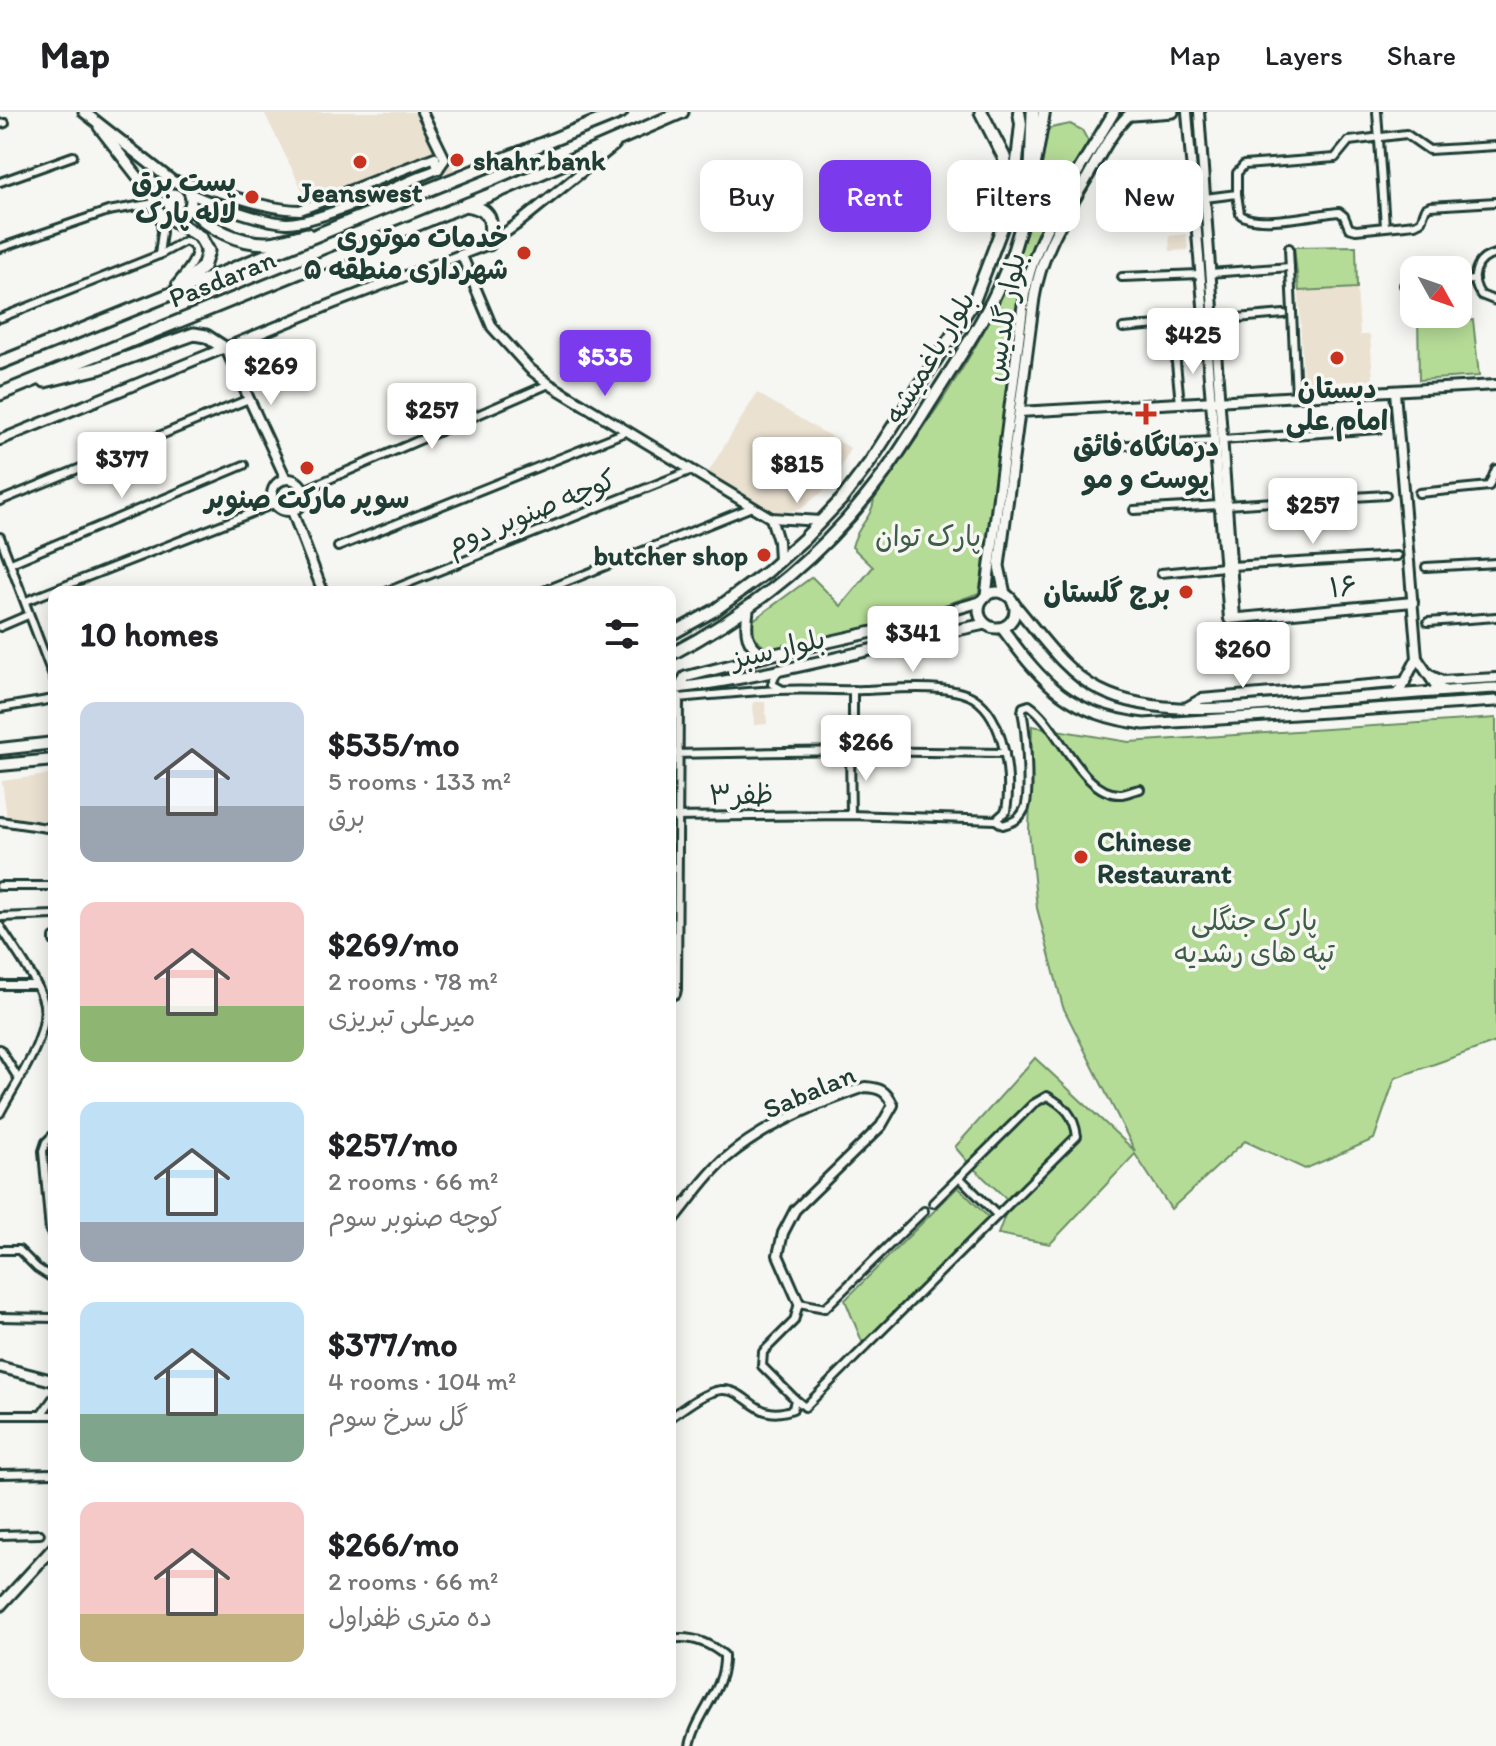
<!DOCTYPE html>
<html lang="en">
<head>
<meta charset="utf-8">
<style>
	:root { --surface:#fff; --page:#f6f6f6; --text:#202124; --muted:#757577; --line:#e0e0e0; --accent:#7c3aed }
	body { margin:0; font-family:Itim,"Playpen Sans Arabic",sans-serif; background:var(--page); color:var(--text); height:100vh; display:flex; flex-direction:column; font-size:30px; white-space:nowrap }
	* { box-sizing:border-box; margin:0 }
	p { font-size:26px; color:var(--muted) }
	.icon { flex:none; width:44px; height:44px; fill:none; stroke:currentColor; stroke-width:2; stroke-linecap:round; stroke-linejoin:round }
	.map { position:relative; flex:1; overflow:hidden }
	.sheet { position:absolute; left:48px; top:474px; width:628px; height:1112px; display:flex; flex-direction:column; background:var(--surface); border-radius:16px; box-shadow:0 4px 20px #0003 }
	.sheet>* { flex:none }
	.top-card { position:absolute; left:700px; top:48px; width:676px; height:72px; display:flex; gap:16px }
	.needle { width:52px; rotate:130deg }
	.fabs { position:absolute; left:1400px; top:144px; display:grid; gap:16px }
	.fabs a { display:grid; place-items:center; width:72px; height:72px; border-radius:16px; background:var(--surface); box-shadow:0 4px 20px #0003; font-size:40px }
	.price { position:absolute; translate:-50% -68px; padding:0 18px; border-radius:8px; background:#fff; color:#222; font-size:26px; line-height:52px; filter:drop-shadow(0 2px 4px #0008) }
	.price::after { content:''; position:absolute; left:50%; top:48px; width:24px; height:18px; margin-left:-12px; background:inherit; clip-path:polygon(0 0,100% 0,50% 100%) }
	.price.current { background:var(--accent); color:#fff }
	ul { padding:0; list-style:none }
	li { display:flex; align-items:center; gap:24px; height:200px; padding:0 32px }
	li span { display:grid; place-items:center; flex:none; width:224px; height:160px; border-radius:16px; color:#555 }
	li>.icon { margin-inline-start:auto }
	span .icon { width:96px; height:96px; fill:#fffc; stroke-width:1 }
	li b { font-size:34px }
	h2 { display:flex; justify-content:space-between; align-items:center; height:96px; padding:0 32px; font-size:34px }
	.pill { padding:0 28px; border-radius:16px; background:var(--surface); box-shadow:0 4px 20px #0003; font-size:28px; line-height:72px }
	.pill.current { background:var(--accent); color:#fff }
	header { display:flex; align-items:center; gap:48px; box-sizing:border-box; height:112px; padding:0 40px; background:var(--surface); border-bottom:2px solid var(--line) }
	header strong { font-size:38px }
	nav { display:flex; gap:44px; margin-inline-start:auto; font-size:28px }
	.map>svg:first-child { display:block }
</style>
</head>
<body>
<header>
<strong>Map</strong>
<nav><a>Map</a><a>Layers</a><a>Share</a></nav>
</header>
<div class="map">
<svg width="1496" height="1634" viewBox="0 0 1496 1634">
	<rect width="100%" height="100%" fill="#f6f6f2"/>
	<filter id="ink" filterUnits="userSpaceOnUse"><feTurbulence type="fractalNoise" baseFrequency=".0125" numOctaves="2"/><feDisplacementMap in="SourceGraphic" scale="16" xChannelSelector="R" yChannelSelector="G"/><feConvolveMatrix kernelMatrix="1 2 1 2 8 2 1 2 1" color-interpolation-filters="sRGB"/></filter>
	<g filter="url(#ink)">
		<g fill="#eae1d1">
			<polygon points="264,0 429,0 454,58 317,108"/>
			<polygon points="1186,122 1188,138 1170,139 1169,124"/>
			<polygon points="1357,176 1360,223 1370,223 1373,268 1303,271 1299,179"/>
			<polygon points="757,281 850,336 838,362 828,375 801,397 788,400 770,399 707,362"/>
			<polygon points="753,590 765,590 767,612 754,613"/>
			<polygon points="54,662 54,713 7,706 2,669"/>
		</g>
		<g fill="#b5dc97" stroke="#6a8c66" stroke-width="2">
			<path d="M 1070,12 L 1082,18 L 1089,31 L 1054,89 L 1025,164 L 993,402 L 979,481 L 917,503 L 772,538 C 759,534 753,528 749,515 L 752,509 L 812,465 L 841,494 L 873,455 L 852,435 C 857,413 871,408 874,388 C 925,315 980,239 1014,156 C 1031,114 1038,68 1045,24 L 1051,16 Z"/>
			<polygon points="1356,134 1357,176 1299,179 1294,135"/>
			<polygon points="1462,193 1465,209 1473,208 1479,264 1419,268 1418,202 1458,202 1458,194"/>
			<polygon points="1496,606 1496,930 1395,966 1374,1027 1305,1057 1245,1029 1171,1097 1135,1042 1050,1132 998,1122 1010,1090 971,1054 955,1035 1035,946 1135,1039 1063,895 1037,796 1029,719 1032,614 1129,630"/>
			<polygon points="958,1075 989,1106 863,1232 845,1188"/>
		</g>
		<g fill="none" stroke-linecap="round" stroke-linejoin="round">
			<g stroke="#1f3d34" stroke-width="12">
				<g id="minor">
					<polyline points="1377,0 1385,114"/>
					<polyline points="0,12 5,11"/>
					<polyline points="0,70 73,44"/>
					<path d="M 1237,82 L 1240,102 C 1254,116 1318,102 1339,100 L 1344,104 L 1349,116 L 1356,118 L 1415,112 L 1421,109 L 1426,96 L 1430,94 L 1496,90"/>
					<polyline points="1205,86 1237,82 1237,61 1244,53 1335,46 1349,29 1406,22 1429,38 1496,34"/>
					<polyline points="0,136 108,99 155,91"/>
					<polyline points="1289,136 1296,285"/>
					<path d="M 1496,142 C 1475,146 1469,167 1481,183 L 1496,189"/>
					<polyline points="159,143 162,120 160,101"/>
					<polyline points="1210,161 1290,155"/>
					<polyline points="1122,165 1200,162"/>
					<polyline points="1458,169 1475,168"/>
					<polyline points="1404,173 1414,172"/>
					<path d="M 0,206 L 159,143 L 185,129 C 208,137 186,160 176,172"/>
					<polyline points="1213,208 1284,202"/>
					<polyline points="1123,216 1204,209"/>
					<polyline points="1175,240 1180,292"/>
					<polyline points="1222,328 1379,317"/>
					<polyline points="1107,334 1213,329"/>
					<polyline points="304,378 549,272"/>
					<polyline points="1419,381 1489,374 1496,357"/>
					<polyline points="0,389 249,287"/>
					<polyline points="1226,393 1386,383"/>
					<polyline points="1134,398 1219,393"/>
					<polyline points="0,425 54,567"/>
					<polyline points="338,435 628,319"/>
					<polyline points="11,451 244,353"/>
					<polyline points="1231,454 1397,444"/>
					<polyline points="1426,455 1496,451"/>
					<polyline points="1161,461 1224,455"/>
					<polyline points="386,480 692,358"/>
					<polyline points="541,480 752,395"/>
					<polyline points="26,489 274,392"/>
					<polyline points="1428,510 1496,505"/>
					<polyline points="0,515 28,503"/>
					<polyline points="777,560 772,572 781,577"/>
					<path d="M 679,586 C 712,583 745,580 778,578 C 806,576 835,579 864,578 C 894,577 948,571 974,586 C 1005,606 1012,666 1006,699 L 996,708"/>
					<polyline points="0,596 54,587"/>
					<polyline points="850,639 851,703"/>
					<polyline points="853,639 853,578"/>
					<polyline points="670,642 850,639 1005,641"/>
					<path d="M 670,705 L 851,703 L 996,708 L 1003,713 C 1013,710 1019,708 1024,698 C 1031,686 1026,615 1022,600 L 1023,595 L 1029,593 C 1059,613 1082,685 1122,682 C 1128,681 1134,678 1140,677"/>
					<polyline points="0,709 54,717"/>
					<polyline points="0,774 54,774"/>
					<polyline points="0,805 54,803"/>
					<path d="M 0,814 C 12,834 35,864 42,885 C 55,918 15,972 0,1001"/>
					<polyline points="54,826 54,829"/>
					<polyline points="0,873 36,873"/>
					<polyline points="670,885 676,882 677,877 679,584"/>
					<polyline points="0,937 18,966"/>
					<polyline points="54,1022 46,1030 43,1039 50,1119 54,1125"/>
					<polyline points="959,1065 997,1103"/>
					<polyline points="0,1138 19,1138 37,1156 54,1167"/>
					<polyline points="0,1205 54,1206"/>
					<path d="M 795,1287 L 805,1295 L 1077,1024 C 1074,1003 1065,994 1047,984 L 1033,992 L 933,1091"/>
					<polyline points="0,1303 54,1303"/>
					<polyline points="41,1303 54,1285"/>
					<path d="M 670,1306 C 684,1296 704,1280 721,1278 C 749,1276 754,1312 793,1297 L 795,1287 L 762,1254 L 763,1240 L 794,1209 L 799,1191 L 825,1196 L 924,1099"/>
					<polyline points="0,1362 54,1361"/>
					<polyline points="0,1423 40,1422"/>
					<path d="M 670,1527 C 691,1523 708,1530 724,1543 C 726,1577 696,1602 690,1634"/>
				</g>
			</g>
			<g stroke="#1f3d34" stroke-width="14">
				<g id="tertiary">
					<polyline points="1187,0 1229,507 1413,490"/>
					<polyline points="1199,0 1235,506"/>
					<path d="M 179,70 C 220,77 258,97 300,98 L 435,45 L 438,57"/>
					<path d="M 191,82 C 213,92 263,110 286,111 C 318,112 405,70 438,57 L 445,47 L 422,0"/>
					<polyline points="462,144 492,215 530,257 549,272 771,406 821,409"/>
					<polyline points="226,237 286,367"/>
					<polyline points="1395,280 1417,546"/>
					<polyline points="1019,300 1496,273"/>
					<polyline points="0,328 332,192 489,132 516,113 615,33"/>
					<circle cx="288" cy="383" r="16"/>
					<polyline points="292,399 323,480"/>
					<polyline points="771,406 778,429 779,449"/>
					<polyline points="1430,563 1442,569 1496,566"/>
					<polyline points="1395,583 1401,577 1417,546 1436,574 1444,578"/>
					<polyline points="1187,595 1201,587 1405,570"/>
					<path d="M 670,1112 C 689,1090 704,1065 726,1046 C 766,1012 817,992 865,975 C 881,976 886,979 893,993 L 881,1014 L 795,1098 L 783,1121 L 778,1143 L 799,1191"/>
				</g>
			</g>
			<g stroke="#1f3d34" stroke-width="15">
				<g id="secondary">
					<polyline points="84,0 172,69"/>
					<polyline points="1133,3 1173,0"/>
					<polyline points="99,15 155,87"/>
					<circle cx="173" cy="88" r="18"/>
					<circle cx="997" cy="498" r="18"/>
					<path d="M 1005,482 L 999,454 L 1034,186 C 1041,141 1064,105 1087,66 C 1099,45 1111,20 1129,3"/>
					<path d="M 986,483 L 1024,185 C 1034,121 1081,56 1114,0"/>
					<path d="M 1014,492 C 1039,521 1065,561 1100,578 C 1160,609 1260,593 1325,588 C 1382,584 1439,579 1496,576"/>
					<path d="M 748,498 C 745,520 745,532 766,544 L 877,519 L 980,490"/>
					<path d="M 1002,516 C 1045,574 1069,602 1144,612 L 1496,589"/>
					<polyline points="680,576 685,565 766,544"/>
					<path d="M 670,577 C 777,564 879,534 985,512"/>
					<polyline points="0,1255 54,1269"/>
					<polyline points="0,1494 54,1435"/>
				</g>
			</g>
			<g stroke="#1f3d34" stroke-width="16">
				<g id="primary">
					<polyline points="670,523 715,498 767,460 804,427 842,387 870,350 974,189 1013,87 1021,12 1019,0"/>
					<path d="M 670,543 C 757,497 828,439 886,359 C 905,332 922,304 939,277 C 968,232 997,188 1014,137 C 1028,93 1037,45 1044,0"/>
					<polyline points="0,637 54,631"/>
					<polyline points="0,653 54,648"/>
				</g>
			</g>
			<g stroke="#1f3d34" stroke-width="17">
				<g id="trunk">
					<polyline points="981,0 1004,45 1013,87"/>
					<polyline points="1031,60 1033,0"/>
					<path d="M 466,93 C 492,97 493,109 489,132"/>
					<path d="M 191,94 C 206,117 242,132 269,131 C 281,130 295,125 307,122"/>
					<polyline points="172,107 200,125 208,139 203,155 179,175"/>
					<polyline points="0,251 621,0"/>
					<polyline points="45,269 99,256 194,222 206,224 226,237"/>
					<polyline points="0,282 497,80 682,0"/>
				</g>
			</g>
			<use href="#minor" stroke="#f6f6f2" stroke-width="6"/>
			<use href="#tertiary" stroke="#f6f6f2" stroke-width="8"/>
			<use href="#secondary" stroke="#f6f6f2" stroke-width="9"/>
			<use href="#primary" stroke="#f6f6f2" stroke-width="10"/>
			<use href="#trunk" stroke="#f6f6f2" stroke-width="11"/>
		</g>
	</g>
	<g fill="#c8321e" stroke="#f6f6f2" stroke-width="3">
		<circle cx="457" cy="48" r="8"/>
		<circle cx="360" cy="50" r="8"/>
		<circle cx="252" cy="85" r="8"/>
		<circle cx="524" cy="141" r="8"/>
		<circle cx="1337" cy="246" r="8"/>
		<path d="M1142 290h8v8h8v8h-8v8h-8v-8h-8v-8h8z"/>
		<circle cx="307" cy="356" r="8"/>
		<circle cx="764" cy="443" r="8"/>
		<circle cx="1186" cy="480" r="8"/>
		<circle cx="1081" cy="745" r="8"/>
	</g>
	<g text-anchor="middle" stroke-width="7" stroke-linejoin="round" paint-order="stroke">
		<g font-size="28" font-weight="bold" fill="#1f3d34" stroke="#f6f6f2" text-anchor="end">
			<text x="473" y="58" text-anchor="start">shahr bank</text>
			<text x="236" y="79">پست برق<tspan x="236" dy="32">لاله پارک</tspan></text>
			<text x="360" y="90" text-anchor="middle">Jeanswest</text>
			<text x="508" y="135">خدمات موتوری<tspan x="508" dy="32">شهرداری منطقه ۵</tspan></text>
			<text x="1337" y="286" text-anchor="middle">دبستان<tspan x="1337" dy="32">امام علی</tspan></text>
			<text x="1146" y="344" text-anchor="middle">درمانگاه فائق<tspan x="1146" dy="32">پوست و مو</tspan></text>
			<text x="307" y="396" text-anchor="middle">سوپر مارکت صنوبر</text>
			<text x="748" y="453">butcher shop</text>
			<text x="1170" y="490">برج گلستان</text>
			<text x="1097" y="739" text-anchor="start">Chinese<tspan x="1097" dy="32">Restaurant</tspan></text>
		</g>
		<g font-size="28" fill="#1f3d34" stroke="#f6f6f2">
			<text transform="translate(222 166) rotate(-22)" y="10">Pasdaran</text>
			<text transform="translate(1004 205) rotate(-80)" y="10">بلوار گلدیس</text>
			<text transform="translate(929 245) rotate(-59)" y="10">بلوار باغمیشه</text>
			<text transform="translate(531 399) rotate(-22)" y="10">کوچه صنوبر دوم</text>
			<text transform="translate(1343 474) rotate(-5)" y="10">۱۶</text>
			<text transform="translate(778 536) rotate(-13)" y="10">بلوار سبز</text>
			<text transform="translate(741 682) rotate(-1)" y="10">ظفر۳</text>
			<text transform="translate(809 979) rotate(-23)" y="10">Sabalan</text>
		</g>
		<g font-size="28" fill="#3d5d48" stroke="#f6f6f2">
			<text x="928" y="434">پارک توان</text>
			<text x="1254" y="818">پارک جنگلی<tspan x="1254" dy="32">تپه های رشدیه</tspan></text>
		</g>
	</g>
</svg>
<div class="fabs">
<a><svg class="needle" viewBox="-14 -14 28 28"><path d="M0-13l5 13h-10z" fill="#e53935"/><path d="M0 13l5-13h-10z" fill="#757577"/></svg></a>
</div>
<b class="price" style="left:1193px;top:264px">$425</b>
<b class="price current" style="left:605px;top:286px">$535</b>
<b class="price" style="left:271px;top:295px">$269</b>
<b class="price" style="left:432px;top:339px">$257</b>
<b class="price" style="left:122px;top:388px">$377</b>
<b class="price" style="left:797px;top:393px">$815</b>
<b class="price" style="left:1313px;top:434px">$257</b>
<b class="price" style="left:913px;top:562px">$341</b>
<b class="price" style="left:1243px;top:578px">$260</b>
<b class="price" style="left:866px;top:671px">$266</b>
<div class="top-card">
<a class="pill">Buy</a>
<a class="pill current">Rent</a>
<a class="pill">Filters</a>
<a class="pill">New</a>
</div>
<section class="sheet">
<h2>10 homes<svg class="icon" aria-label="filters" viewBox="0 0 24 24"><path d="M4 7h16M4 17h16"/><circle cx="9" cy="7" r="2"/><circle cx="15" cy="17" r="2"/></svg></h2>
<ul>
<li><span style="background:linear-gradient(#c9d6e8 65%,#9aa5b1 0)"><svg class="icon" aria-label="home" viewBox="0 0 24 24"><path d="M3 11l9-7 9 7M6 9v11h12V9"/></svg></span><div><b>$535/mo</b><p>5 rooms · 133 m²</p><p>برق</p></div></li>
<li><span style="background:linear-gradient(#f6c9c9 65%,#8fb573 0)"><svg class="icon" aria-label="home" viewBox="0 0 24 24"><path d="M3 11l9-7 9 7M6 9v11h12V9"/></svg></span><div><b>$269/mo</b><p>2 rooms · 78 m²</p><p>میرعلی تبریزی</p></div></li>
<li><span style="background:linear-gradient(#bfe0f5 75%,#9aa5b1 0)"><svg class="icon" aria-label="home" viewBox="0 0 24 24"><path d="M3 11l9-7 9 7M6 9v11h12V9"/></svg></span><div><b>$257/mo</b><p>2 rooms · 66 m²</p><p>کوچه صنوبر سوم</p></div></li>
<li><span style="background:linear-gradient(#bfe0f5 70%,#7fa58c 0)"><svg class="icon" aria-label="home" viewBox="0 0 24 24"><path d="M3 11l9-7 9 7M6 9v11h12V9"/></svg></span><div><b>$377/mo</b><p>4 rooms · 104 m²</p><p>گل سرخ سوم</p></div></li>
<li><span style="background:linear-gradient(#f6c9c9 70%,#c2b280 0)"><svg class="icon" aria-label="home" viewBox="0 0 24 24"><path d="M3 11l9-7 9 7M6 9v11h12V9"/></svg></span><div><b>$266/mo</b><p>2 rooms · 66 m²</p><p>ده متری ظفراول</p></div></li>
</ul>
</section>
</div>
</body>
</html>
